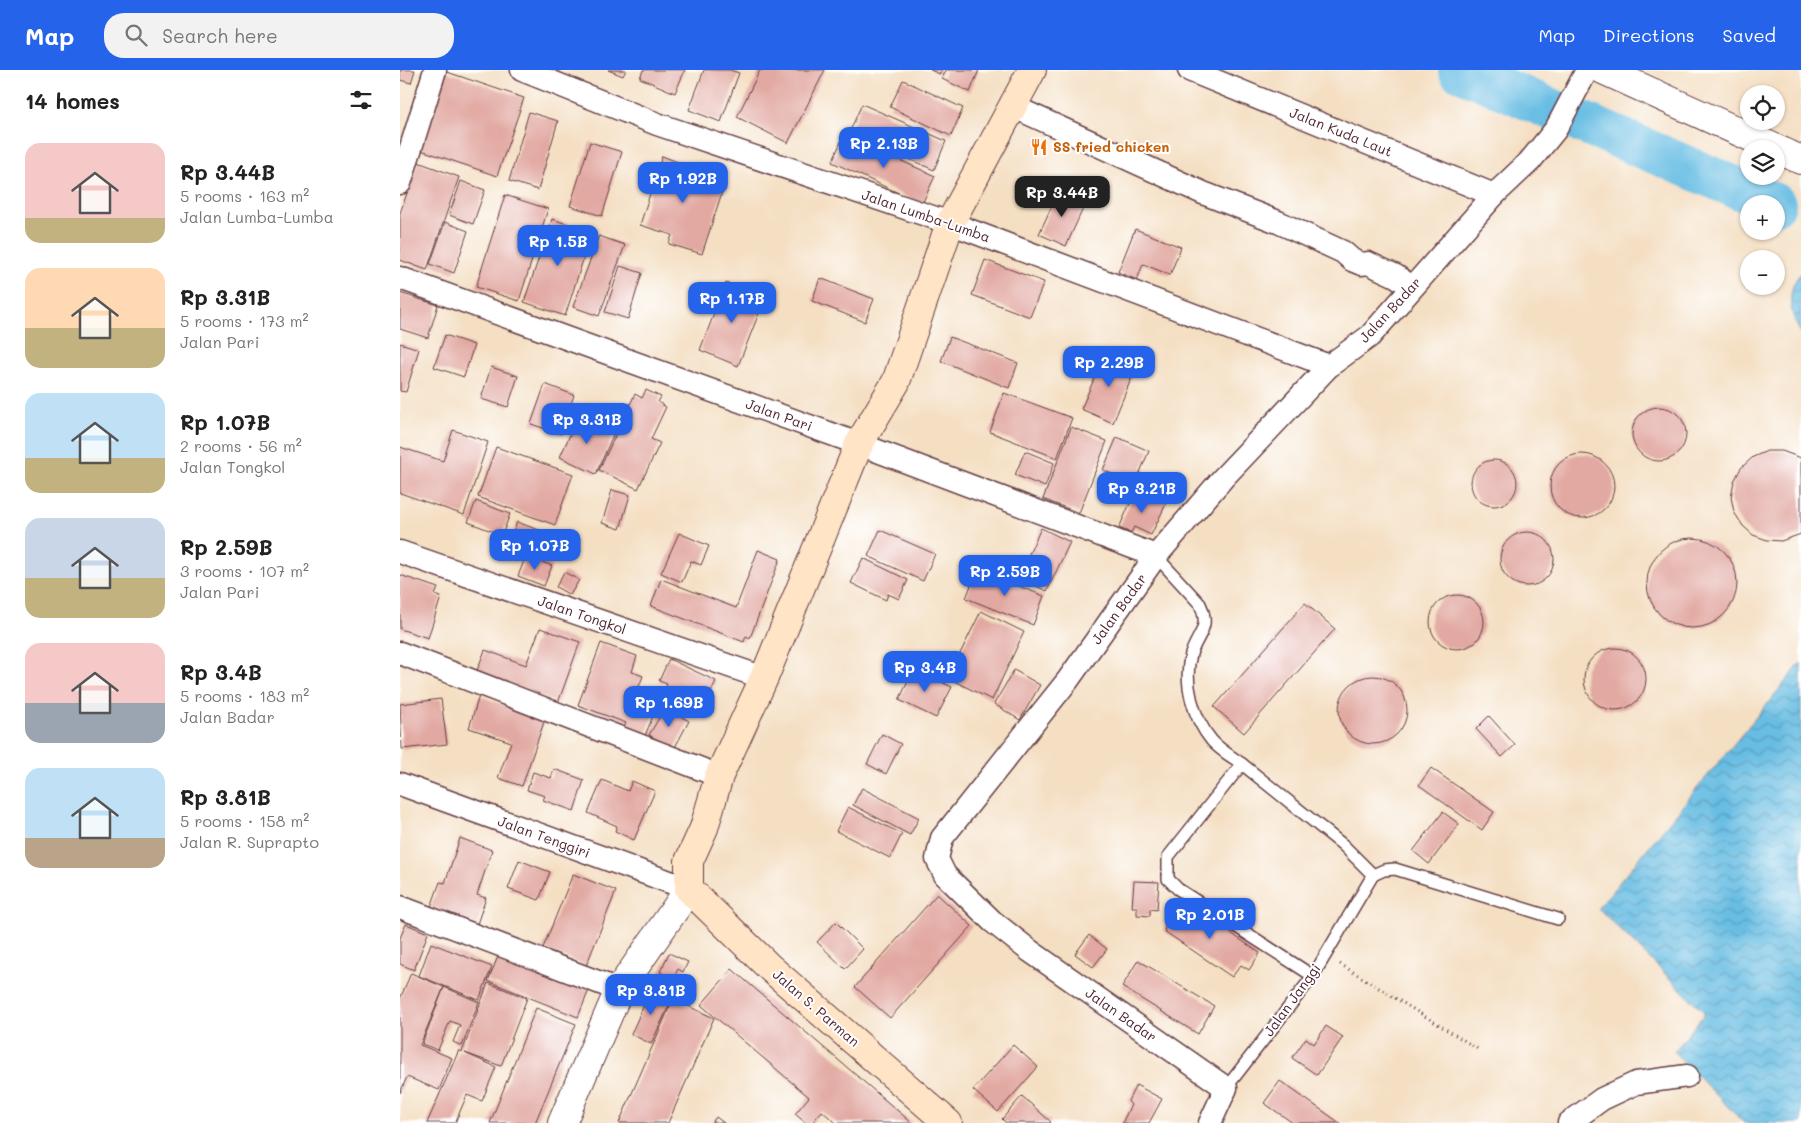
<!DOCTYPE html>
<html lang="en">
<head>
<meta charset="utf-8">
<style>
	:root { --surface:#fff; --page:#f2f2f2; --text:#222; --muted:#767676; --accent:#2563eb }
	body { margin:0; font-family:Mali,sans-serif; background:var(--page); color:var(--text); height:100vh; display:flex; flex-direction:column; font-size:19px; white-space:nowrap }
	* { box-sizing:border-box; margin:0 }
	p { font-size:16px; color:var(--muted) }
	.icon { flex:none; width:28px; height:28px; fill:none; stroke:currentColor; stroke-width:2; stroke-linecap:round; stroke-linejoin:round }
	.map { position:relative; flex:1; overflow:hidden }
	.sheet { display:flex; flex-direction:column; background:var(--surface); width:400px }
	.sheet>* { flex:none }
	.tools { position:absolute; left:1340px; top:15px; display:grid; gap:10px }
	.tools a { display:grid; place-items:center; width:45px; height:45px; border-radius:50%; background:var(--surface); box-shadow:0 1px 4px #0004; font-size:25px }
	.price { position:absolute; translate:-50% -42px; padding:0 11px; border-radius:10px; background:var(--accent); color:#fff; font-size:16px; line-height:32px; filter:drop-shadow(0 1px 2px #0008) }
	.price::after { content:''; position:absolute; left:50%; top:30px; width:15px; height:11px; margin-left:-8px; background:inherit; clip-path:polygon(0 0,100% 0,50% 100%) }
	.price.current { background:#222; color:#fff }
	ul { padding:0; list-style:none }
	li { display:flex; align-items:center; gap:15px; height:125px; padding:0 25px }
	li span { display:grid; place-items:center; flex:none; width:140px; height:100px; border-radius:15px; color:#555 }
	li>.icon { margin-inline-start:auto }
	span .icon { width:60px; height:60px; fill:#fffc; stroke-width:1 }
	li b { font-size:21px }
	h2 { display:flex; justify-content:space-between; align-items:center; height:60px; padding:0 25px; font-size:21px }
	header { display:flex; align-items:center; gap:30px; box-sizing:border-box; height:70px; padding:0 25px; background:var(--accent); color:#fff }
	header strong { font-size:24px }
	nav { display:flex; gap:28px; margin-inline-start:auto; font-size:18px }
	.search { width:350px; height:45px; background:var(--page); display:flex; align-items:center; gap:12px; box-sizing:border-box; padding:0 18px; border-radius:20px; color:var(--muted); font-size:19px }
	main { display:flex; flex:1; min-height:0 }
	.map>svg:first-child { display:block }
</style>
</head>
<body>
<header>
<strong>Map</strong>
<div class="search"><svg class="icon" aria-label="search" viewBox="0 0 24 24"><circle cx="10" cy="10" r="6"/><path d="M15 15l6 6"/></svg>Search here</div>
<nav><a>Map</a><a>Directions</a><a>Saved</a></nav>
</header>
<main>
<section class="sheet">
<h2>14 homes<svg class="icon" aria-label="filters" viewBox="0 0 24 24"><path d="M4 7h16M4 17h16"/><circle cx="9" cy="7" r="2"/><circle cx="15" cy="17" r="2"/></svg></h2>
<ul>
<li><span style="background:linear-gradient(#f6c9c9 75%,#c2b280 0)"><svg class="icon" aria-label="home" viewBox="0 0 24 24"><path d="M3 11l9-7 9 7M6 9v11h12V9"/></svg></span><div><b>Rp 3.44B</b><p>5 rooms · 163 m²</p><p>Jalan Lumba-Lumba</p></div></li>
<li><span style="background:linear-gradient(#ffd9b3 60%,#c2b280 0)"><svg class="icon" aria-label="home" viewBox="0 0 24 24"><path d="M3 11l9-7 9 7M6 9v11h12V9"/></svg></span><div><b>Rp 3.31B</b><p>5 rooms · 173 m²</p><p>Jalan Pari</p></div></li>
<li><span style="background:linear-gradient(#bfe0f5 65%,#c2b280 0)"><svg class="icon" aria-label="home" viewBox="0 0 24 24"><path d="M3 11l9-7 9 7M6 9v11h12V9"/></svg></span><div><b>Rp 1.07B</b><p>2 rooms · 56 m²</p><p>Jalan Tongkol</p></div></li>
<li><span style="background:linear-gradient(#c9d6e8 60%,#c2b280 0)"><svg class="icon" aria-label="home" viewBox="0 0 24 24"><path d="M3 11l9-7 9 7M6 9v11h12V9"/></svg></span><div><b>Rp 2.59B</b><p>3 rooms · 107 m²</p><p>Jalan Pari</p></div></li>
<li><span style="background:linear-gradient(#f6c9c9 60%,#9aa5b1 0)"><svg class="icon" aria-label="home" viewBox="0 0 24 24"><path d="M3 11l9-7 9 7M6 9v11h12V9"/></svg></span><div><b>Rp 3.4B</b><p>5 rooms · 183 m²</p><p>Jalan Badar</p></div></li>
<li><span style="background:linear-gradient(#bfe0f5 70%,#b9a48a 0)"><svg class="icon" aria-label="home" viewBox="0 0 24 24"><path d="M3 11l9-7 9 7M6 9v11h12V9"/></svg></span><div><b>Rp 3.81B</b><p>5 rooms · 158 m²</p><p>Jalan R. Suprapto</p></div></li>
</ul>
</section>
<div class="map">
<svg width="1401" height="1053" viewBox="0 0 1401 1053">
	<defs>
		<pattern id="water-waves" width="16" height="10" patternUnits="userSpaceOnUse" patternTransform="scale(1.25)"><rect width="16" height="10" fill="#67bde3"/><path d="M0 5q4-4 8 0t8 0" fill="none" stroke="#5799b8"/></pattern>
	</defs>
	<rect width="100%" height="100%" fill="#fff"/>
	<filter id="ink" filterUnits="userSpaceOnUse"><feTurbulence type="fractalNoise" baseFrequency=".02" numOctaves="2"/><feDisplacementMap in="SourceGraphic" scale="10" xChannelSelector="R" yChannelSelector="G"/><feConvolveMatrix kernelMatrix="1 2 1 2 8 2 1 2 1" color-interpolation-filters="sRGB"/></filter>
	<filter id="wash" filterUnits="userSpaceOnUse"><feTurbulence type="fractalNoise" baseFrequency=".0096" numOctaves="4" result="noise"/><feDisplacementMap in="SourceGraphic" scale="20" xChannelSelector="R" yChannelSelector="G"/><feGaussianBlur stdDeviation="1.12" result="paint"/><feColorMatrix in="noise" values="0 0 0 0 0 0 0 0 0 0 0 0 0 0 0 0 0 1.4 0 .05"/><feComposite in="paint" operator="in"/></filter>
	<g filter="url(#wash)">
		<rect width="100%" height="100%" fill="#f4dfc3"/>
		<g fill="url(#water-waves)" stroke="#586e87">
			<path d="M 1401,203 L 1401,263 C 1390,245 1385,220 1401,203 Z"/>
			<polygon points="1401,593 1401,1053 1344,1053 1274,982 1305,943 1198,838"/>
		</g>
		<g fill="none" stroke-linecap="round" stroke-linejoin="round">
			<polyline stroke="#67bde3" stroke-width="42" points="1059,0 1375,134"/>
		</g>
		<g id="blocks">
			<g fill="#e2a9a2">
				<polygon points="0,0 15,0 11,13 0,10"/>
				<polygon points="208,0 226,0 223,6"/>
				<polygon points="243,0 285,0 275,23 240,8"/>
				<polygon points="304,0 330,0 339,3 321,52 289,40"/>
				<polygon points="360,0 425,0 388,73 337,47"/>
				<polygon points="530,0 542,0 540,4"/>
				<polygon points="546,0 579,0 570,22 542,9"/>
				<polygon points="47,2 124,28 97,106 21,80"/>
				<polygon points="503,10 563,38 551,66 490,37"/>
				<polygon points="462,34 546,71 534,100 449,63"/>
				<polygon points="129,42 158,51 138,120 109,111"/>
				<polygon points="444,65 535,106 522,134 432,92"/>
				<polygon points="190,72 222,82 202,146 170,136"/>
				<polygon points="262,86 326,110 302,184 269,174 272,165 240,155"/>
				<polygon points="18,92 59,107 27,200 0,190 0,143"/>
				<polygon points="61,111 85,120 73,154 49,145"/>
				<polygon points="659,120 686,132 666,176 639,164"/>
				<polygon points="105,125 148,139 119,231 76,217"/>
				<polygon points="152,149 192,162 165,246 124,232"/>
				<polygon points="45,152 68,161 54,203 30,194"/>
				<polygon points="735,159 781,177 770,205 743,194 737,210 718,202"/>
				<polygon points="199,166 225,175 199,246 173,237"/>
				<polygon points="585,190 644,212 630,247 572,225"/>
				<polygon points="220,196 242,203 228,249 205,242"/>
				<polygon points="420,208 474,229 465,252 412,231"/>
				<polygon points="326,213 365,228 338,296 300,280"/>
				<polygon points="0,223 38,235 28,268 0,259"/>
				<polygon points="45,265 74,275 64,307 34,297"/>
				<polygon points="550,267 618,293 609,318 541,291"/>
				<polygon points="0,273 19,279 6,322 0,321"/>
				<polygon points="705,284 736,297 713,353 681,339"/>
				<polygon points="91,297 118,306 108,337 81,329"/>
				<polygon points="145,314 174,325 161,364 131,354"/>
				<polygon points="246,320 261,327 258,332 266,337 251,369 260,373 238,419 199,400 235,324 242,328"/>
				<polygon points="604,323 672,348 657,388 590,362"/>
				<circle cx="1259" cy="364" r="27"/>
				<polygon points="178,347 214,363 196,404 160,387"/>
				<polygon points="671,357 707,371 679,443 643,429"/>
				<polygon points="53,360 88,372 64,445 0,423 0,377 43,391"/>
				<polygon points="717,367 749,381 735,414 703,400"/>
				<polygon points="96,377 173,404 155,455 78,427"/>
				<polygon points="625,381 654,393 645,417 615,405"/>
				<polygon points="1367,381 1382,381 1401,388 1401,464 1381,471 1367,470 1353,465 1343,456 1334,442 1331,427 1334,411 1341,398 1353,387"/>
				<circle cx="1182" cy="416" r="32"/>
				<circle cx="1094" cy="413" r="23"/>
				<polygon points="212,420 230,425 220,459 202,453"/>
				<polygon points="736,420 766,434 751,465 734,457 731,463 719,458"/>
				<polygon points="76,431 110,444 102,465 68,452"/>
				<polygon points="117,452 150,464 142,487 109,475"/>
				<polygon points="641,458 670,472 647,521 618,508"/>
				<polygon points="480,460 535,484 523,511 468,486"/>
				<circle cx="1127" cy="489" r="27"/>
				<polygon points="279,463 309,476 301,495 291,491 282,512 261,503"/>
				<circle cx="1292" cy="513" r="45"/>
				<polygon points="358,480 380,489 350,568 346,566 344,572 251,536 261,509 336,538"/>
				<polygon points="126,486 152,496 144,516 118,506"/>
				<polygon points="463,488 508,510 499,529 488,524 486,530 451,513"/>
				<polygon points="577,500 644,526 633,555 566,528"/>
				<polygon points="164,502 179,510 170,525 156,517"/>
				<polygon points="0,505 38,518 35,525 41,527 28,568 0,559"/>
				<circle cx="1057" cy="552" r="27"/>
				<polygon points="905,533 935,559 844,663 814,637"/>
				<polygon points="581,541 624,562 592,630 548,608"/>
				<polygon points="140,558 180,572 158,633 76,603 85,580 126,595"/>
				<polygon points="201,573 237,586 232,602 243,606 234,630 256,639 244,668 223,659 226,653 178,635"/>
				<circle cx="1215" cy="609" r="31"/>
				<polygon points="269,589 316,611 309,626 303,623 293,645 260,630 267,614 259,611"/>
				<polygon points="514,599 552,617 536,648 499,630"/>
				<polygon points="614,600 640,615 620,650 594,634"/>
				<circle cx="973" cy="640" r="34"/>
				<polygon points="79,626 145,649 122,716 98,708 111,672 69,658"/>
				<polygon points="41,629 47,674 2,679 0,634"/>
				<polygon points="265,638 289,651 274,679 249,665"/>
				<polygon points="1089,646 1115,675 1102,687 1076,659"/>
				<polygon points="482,664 501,674 486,704 467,694"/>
				<polygon points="1031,698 1094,742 1082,760 1019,715"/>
				<polygon points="154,699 184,710 174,741 143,730 145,726 127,720 133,702 151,708"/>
				<polygon points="202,710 228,721 232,711 255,721 234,770 215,761 217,756 188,743"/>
				<polygon points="462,718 519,748 510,765 453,735"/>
				<polygon points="448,737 502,764 490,788 436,761"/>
				<polygon points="1043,742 1059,754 1029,794 1013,781"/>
				<polygon points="60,768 92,780 77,825 86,828 77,854 31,837 40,812 45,813"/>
				<polygon points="119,790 150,802 139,830 108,819"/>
				<polygon points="173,804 216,821 186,896 143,878"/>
				<polygon points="734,811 759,812 757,840 750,839 750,846 737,845 737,837 732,837"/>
				<polygon points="537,824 572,856 490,948 455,917"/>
				<polygon points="785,832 860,883 849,900 841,895 832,907 764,861 770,844"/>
				<polygon points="436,852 463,879 445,899 417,872"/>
				<polygon points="6,854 28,863 14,900 0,894 0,868"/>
				<polygon points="689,865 707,879 693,897 675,884"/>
				<polygon points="31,873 92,897 79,930 19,906"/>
				<polygon points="269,883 288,892 283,902 278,899 273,909 260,902"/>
				<polygon points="99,884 189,920 178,947 88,911"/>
				<polygon points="738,890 814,936 798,964 722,917"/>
				<polygon points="332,899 512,1053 436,1053 422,1041 412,1053 406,1053 395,1044 409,1027 301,935"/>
				<polygon points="11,903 44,917 20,975 52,988 39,1020 7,1007 0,1023 0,929"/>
				<polygon points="88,913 127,928 101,996 65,983 96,997 82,1031 67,1025 55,1053 27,1053 59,980 62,982"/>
				<polygon points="44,917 79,932 62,976 53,972 60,955 50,951 38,980 22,974"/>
				<polygon points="251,919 272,929 251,974 231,964"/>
				<polygon points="273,929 314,948 268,1053 219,1053"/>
				<polygon points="136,938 176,954 135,1053 90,1053"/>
				<polygon points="926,956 943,967 917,1005 892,988 906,968 914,974"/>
				<polygon points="613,975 638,997 598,1042 573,1020"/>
				<polygon points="880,1011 940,1053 893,1053 864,1033"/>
				<polygon points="736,1015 762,1029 749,1053 722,1053 731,1035 728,1031"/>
				<polygon points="622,1026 651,1052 650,1053 606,1053 602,1049"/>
				<polygon points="316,1047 324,1053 312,1053"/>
			</g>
		</g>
	</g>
	<g filter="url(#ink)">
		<use href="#blocks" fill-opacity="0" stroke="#643c42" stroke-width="1"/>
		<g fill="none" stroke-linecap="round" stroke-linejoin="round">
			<g stroke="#643c42" stroke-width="14">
				<g id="service">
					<path d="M 756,486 L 800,534 C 811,558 798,563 791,584 C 783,612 793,648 812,671 C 820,680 832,687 842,694"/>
					<polyline points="973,805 984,800 995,799 1158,849"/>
					<polyline points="913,906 778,819 768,809 768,787 842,694 943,775 973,805"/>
					<polyline points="826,1018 913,906 973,805"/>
				</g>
			</g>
			<g stroke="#643c42" stroke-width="25">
				<g id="minor">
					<polyline points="122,0 257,54 550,153 929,296"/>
					<polyline points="789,0 1094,125"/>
					<polyline points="612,36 803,123 878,152 943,182 952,190 962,194 968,193 996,206 1012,217"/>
					<polyline points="0,113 35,0"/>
					<polyline points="0,208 459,374 756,486"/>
					<polyline points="0,482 364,608"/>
					<polyline points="0,583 319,706"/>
					<polyline points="0,714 289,819"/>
					<polyline points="0,837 219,920"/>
					<polyline points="810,1053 826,1018 630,881 592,851 545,805 537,789 542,768 668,610 756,486 823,408 929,296 970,266 1094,125 1130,91 1156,59 1187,0"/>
					<polyline points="1169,1053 1202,1029 1236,1013 1287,1006"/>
				</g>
			</g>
			<g stroke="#643c42" stroke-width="30">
				<g id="tertiary">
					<polyline points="1203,0 1401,90"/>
					<polyline points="162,1053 219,920 289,819"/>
				</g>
			</g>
			<g stroke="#643c42" stroke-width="30">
				<polyline id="secondary" points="548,1053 368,896 289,819 289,791 304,758 319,706 364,608 459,374 496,312 550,153 632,0"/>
			</g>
			<polyline stroke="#643c42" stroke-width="3" stroke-dasharray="1 4" stroke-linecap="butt" points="940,894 1078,979"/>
			<use href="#service" stroke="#fff" stroke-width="11"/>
			<use href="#minor" stroke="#fff" stroke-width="22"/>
			<use href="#tertiary" stroke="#fff" stroke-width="28"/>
			<use href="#secondary" stroke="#ffe4c6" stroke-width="28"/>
		</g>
	</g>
	<defs>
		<g id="restaurant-bare" transform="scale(1.35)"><path d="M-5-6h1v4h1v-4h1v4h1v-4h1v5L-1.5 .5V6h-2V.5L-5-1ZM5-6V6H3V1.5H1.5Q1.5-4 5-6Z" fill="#e8710a" stroke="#fff" stroke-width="2.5" paint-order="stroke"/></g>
	</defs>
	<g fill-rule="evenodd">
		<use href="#restaurant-bare" x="639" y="77"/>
	</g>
	<g text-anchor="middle" stroke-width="4" stroke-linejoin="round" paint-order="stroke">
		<g font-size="14" fill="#4a1f2b" stroke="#fff">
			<text transform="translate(941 62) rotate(22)" y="5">Jalan Kuda Laut</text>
			<text transform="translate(526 146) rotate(19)" y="5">Jalan Lumba-Lumba</text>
			<text transform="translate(990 240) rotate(-47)" y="5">Jalan Badar</text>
			<text transform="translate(379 345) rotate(20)" y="5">Jalan Pari</text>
			<text transform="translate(719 539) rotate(-54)" y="5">Jalan Badar</text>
			<text transform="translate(182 545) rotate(19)" y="5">Jalan Tongkol</text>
			<text transform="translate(144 767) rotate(20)" y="5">Jalan Tenggiri</text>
			<text transform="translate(892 930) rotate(-54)" y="5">Jalan Janggi</text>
			<text transform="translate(416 938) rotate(41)" y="5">Jalan S. Parman</text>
			<text transform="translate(721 945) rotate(35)" y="5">Jalan Badar</text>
		</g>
		<g font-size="14" font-weight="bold" fill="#c56008" stroke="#fff" text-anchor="start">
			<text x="653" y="82">SS fried chicken</text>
		</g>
	</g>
</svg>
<div class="tools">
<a><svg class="icon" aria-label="locate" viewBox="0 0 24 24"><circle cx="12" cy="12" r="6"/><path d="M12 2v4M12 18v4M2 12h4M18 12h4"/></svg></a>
<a><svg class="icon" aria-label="layers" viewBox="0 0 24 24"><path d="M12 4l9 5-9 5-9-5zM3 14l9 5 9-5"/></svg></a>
<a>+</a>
<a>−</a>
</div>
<b class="price" style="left:484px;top:99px">Rp 2.13B</b>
<b class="price" style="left:283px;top:134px">Rp 1.92B</b>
<b class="price current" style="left:662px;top:148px">Rp 3.44B</b>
<b class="price" style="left:158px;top:197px">Rp 1.5B</b>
<b class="price" style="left:332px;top:254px">Rp 1.17B</b>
<b class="price" style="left:709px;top:318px">Rp 2.29B</b>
<b class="price" style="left:187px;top:375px">Rp 3.31B</b>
<b class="price" style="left:742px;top:444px">Rp 3.21B</b>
<b class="price" style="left:135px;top:501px">Rp 1.07B</b>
<b class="price" style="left:605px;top:527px">Rp 2.59B</b>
<b class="price" style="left:525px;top:623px">Rp 3.4B</b>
<b class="price" style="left:269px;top:658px">Rp 1.69B</b>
<b class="price" style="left:810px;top:870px">Rp 2.01B</b>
<b class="price" style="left:251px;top:946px">Rp 3.81B</b>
</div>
</main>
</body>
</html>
